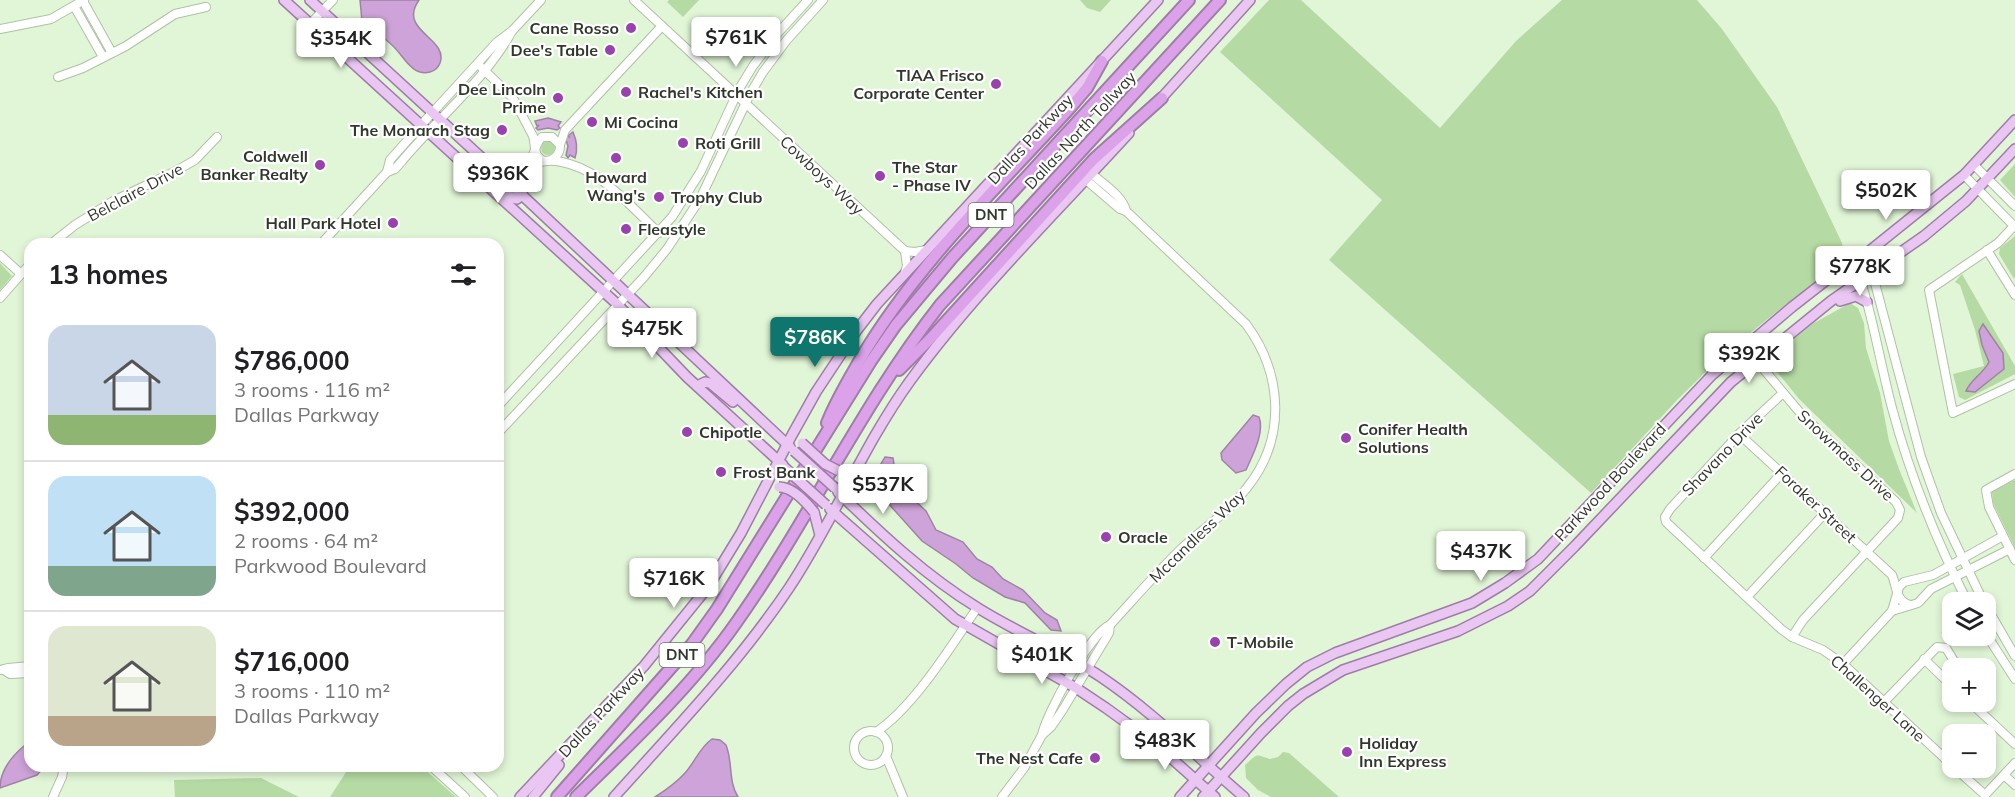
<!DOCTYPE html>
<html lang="en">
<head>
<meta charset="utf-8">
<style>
	:root { --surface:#fff; --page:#f2f2f2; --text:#202124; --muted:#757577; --line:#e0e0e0; --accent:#0f766e }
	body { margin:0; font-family:Mulish,sans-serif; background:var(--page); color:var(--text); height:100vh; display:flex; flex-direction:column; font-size:22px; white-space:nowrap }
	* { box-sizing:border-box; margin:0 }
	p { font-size:20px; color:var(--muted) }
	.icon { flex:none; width:33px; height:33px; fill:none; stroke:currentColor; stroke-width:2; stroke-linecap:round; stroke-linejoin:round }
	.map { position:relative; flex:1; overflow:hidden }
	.details { position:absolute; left:24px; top:238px; width:480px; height:534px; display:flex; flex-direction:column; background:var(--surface); border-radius:18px; box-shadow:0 3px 9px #0003 }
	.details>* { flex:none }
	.fabs { position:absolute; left:1942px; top:592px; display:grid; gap:12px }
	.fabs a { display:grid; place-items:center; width:54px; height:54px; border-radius:12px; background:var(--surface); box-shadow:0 3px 9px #0003; font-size:30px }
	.price { position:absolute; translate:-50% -51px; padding:0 14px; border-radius:6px; background:#fff; color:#222; font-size:20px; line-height:39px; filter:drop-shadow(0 2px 3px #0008) }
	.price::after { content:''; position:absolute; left:50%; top:36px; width:18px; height:14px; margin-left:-9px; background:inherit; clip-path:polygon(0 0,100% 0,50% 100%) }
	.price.active { background:var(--accent); color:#fff }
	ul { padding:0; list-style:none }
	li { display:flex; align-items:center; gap:18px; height:150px; padding:0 24px }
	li+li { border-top:2px solid var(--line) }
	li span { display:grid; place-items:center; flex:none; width:168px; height:120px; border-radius:18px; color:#555 }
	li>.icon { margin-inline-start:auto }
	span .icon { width:72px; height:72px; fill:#fffc; stroke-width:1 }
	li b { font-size:26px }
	h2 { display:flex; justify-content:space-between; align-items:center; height:72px; padding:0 24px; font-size:26px }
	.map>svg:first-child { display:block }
</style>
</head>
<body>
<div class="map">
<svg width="2015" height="797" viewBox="0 0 2015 797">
	<rect width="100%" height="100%" fill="#e1f6d7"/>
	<g fill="#b6daa3">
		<polygon points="669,0 699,0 683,17 667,2"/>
		<polygon points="1080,0 1111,0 1100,12 1087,8"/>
		<polygon points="1269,0 1301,0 1440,128 1516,41 1562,0 1697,0 1722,29 1777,107 1842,243 1845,262 1780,309 1723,355 1678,399 1591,493 1329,260 1382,200 1220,52"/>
		<circle cx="548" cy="148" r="7"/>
		<polygon points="2015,164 2015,197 2000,180"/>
		<polygon points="2015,236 2015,277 2014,279 1999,254 2000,248"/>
		<polygon points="0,263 12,276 0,290"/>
		<polygon points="1962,274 2015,366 2015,374 1965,400 1959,397 1953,374 1984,366 1975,330 1960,285 1955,282"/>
		<polygon points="1850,303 1858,308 1864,323 1866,348 1880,393 1889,441 1899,469 1917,513 1799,399 1769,362 1771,356 1814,323"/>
		<polygon points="2015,480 2015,548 1993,503 1992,492"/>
		<path d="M 1283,752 L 1289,753 L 1339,797 L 1271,797 L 1258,790 L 1246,778 L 1245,765 C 1259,753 1254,754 1270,759 L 1278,757 Z"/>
		<polygon points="350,766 422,767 456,797 330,797"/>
		<polygon points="261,778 299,797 175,797 174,780"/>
	</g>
	<g fill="#cea3d9" stroke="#9f83a5" stroke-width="1.5">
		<path d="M 360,0 L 419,0 C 397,31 449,38 440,63 C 438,68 434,71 430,72 C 413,77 404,57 394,47 C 384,37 372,29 362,21 Z"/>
		<polygon points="548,118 561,122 558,126 560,128 557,130 548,128 538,130 536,128 539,125 537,126 535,121"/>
		<path d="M 573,132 C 577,141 578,149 575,158 L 570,155 L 568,158 L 566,155 L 568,146 L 565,137 L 566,134 L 569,137 L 569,135 Z"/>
		<path d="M 1983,324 L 2003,353 L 2004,369 L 1975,392 L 1966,391 C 1971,379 1983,374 1989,362 L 1982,345 L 1979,331 Z"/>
		<path d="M 1253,415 L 1259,417 C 1265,433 1252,456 1246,470 L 1236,473 L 1222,460 L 1221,453 Z"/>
		<polygon points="885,457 893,458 897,484 926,511 936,530 963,542 977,559 992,567 1003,579 1023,590 1045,613 1057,620 1061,631 1051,630 1025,603 1005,597 973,578 956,564 922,541 888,503 881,464"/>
		<path d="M 712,739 L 720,740 L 726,745 C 733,762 728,781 738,797 L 655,797 C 666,790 676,783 685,773 C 695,762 700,747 712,739 Z"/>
		<path d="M 24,746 L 30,748 L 30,766 L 43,767 L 43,768 L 37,775 L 0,788 C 0,772 11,757 24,746 Z"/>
	</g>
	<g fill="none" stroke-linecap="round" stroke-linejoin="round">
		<g stroke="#aec2a4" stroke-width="10">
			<g id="minor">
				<polyline points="634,0 905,251 915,252 926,250"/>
				<polyline points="83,1 112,53"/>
				<polyline points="74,6 103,57"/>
				<polyline points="310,24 333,0"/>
				<polyline points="0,29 51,19 84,0"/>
				<path d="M 481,67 L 513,98 L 533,136 C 535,142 534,150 537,155 C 546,168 561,157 560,145 L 552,137 L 542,137 C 536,143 536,148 533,155 C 528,170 516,174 502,176"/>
				<polyline points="58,77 83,68 126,46 175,14 206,7"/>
				<polyline points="560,145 565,130 662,26"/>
				<polyline points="1974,165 2015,206"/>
				<polyline points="387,172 390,160 422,124 497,42 512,31 541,0"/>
				<path d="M 1092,174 C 1103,184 1123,196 1126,211"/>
				<polyline points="1964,175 2014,226"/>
				<path d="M 522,195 C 523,189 523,182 525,176 C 539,147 581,166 600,179 C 621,194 640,215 659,233"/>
				<polyline points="2015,225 1998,243 1929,290 1953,413 2015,384"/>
				<polyline points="51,244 75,225 115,200 176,171 195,160 217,137"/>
				<path d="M 321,244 L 387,172 L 395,169 L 402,161 C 437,119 487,78 512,31"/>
				<polyline points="1987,250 2015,295"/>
				<polyline points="1867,253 1921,457 1941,513 1984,603"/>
				<polyline points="0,255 20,273"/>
				<path d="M 1854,262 C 1872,309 1879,359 1892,408 C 1910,476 1936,540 1968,603"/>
				<polyline points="905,272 907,266 905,251"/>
				<polyline points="0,298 30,264"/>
				<polyline points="1744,346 1802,415 1896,502 1900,510 1898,518 1803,620 1792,637"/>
				<polyline points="1783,393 1741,432 1670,509 1665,517 1666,522 1781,629 1792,637 1823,650 1843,664 1953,766"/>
				<polyline points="498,406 672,217 701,171 739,89 753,66 777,34 808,0"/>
				<polyline points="498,433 644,277 667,249 700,199 750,94 763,72 786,41 823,0"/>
				<path d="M 1739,434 L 1892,575 C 1897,587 1896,602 1910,605"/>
				<polyline points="2015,474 1986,490 1989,507 2015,560"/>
				<polyline points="1704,558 1782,473"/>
				<polyline points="1747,597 1825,513"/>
				<polyline points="1986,606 2015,656"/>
				<polyline points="1892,611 1918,603 1931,589 2010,549"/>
				<polyline points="1986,634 2015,679"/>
				<polyline points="1924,659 1953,687"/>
				<polyline points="1843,664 1892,611 1899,587 1904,582 1933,575 2003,536"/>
				<polyline points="0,670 8,668 30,666"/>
				<polyline points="4,670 10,674 30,673"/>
				<polyline points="1884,702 1937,647 1946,648 1959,669"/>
				<polyline points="1970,702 2015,744"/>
				<circle cx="871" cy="748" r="17"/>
				<path d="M 876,732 C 913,708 952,645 977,608"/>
				<path d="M 1042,735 C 1046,714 1091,632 1110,625 C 1134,599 1157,572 1182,548 C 1204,528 1228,512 1246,489 C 1287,439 1283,374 1246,324 L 1126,211 L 1120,209 L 1086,180"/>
				<polyline points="886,756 903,797"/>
				<polyline points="431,766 465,797"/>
				<polyline points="461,766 493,797"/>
				<polyline points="1955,768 1985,795 2015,763"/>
				<polyline points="2004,775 2015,785"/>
				<polyline points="53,797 62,777 64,766"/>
				<polyline points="1002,797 1024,768 1042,735 1051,727 1062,711 1109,633 1110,625"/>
			</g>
		</g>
		<g stroke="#9f7da8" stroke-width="12">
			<g id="major">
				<polyline points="284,0 617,304 687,377 783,465"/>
				<polyline points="310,0 522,195 790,447"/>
				<polyline points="1157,103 1250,0"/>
				<polyline points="479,173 490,178 512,198 517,199 522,195"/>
				<polyline points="1840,301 1856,296 1867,302"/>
				<polyline points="697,386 705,382 710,383 733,402"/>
				<path d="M 838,492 C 881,534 926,576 978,608 C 1018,633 1062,651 1101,677 C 1153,712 1197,757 1244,797"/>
				<polyline points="830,509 955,619 1076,688 1106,708 1153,742 1215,797"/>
				<polyline points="814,512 820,535"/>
				<polyline points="520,797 644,666 708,587 741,533 792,435 816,392 857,330 877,304 1158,0"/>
				<polyline points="533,797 559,765"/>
				<path d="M 614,797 C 675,729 738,664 789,588 C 833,522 863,446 910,381 C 975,292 1055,214 1129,133"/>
				<polyline points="1180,797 1256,713 1286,684 1307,667 1335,653 1472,603 1505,583 1538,559 1712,375 1792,307 1833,275 1867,253 1964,175 2015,120"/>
				<polyline points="1203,797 1261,733 1288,706 1303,694 1343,670 1458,631 1508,606 1530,591 1575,546 1731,382 1831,301 1924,236 1966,201 2015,149"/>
			</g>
		</g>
		<g stroke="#9f7da8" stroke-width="14">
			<g id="highway">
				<polyline points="899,370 930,339 1094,159 1162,98"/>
				<path d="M 827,423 C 836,400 849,379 861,358 C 917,264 997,188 1070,108 L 1087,88 L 1102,61"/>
				<polyline points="557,797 692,644 717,609 871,361 896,325 952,258 1189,0"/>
				<path d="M 576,797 C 632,742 691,687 736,623 C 809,520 862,404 940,305 L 1220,0"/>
			</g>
		</g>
		<use href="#minor" stroke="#fff" stroke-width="8"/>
		<use href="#major" stroke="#e9c7f2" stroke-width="9"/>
		<use href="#highway" stroke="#dba2ea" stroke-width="10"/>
		<g stroke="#9f7da8" stroke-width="12" stroke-linecap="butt">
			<g id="major-bridge">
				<polyline points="802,443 825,464 839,471"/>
				<polyline points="794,451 835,488"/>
				<polyline points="784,467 826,505"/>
				<path d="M 779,487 C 793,487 806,502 814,512"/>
			</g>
		</g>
		<use href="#major-bridge" stroke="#e9c7f2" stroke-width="9"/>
	</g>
	<g fill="#9942ae" stroke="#fff" stroke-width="2">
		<circle cx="631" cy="28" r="6"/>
		<circle cx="610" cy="50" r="6"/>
		<circle cx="996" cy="84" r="6"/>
		<circle cx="626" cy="92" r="6"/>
		<circle cx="558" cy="98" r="6"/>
		<circle cx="592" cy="122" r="6"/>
		<circle cx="502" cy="130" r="6"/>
		<circle cx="683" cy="143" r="6"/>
		<circle cx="616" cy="158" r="6"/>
		<circle cx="320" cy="165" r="6"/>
		<circle cx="880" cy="176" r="6"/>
		<circle cx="659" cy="197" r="6"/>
		<circle cx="393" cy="223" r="6"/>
		<circle cx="626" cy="229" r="6"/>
		<circle cx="687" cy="432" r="6"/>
		<circle cx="1346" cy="438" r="6"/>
		<circle cx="721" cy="472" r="6"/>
		<circle cx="1106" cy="537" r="6"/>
		<circle cx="1215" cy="642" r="6"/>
		<circle cx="1347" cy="752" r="6"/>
		<circle cx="1095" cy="758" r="6"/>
	</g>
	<g text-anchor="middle" stroke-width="4.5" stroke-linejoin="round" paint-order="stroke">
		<g fill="#fff" stroke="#6e746b" stroke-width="1.5">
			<rect x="968.5" y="203" width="45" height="24" rx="4.5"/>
			<rect x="659.5" y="643" width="45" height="24" rx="4.5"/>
		</g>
		<g font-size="15" font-weight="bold" fill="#30382c">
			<text x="991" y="220">DNT</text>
			<text x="682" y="660">DNT</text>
		</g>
		<g font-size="16" font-weight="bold" fill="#30382c" stroke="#fff" text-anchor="start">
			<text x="619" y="34" text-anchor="end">Cane Rosso</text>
			<text x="598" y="56" text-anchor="end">Dee's Table</text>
			<text x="984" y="81" text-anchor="end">TIAA Frisco<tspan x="984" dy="18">Corporate Center</tspan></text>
			<text x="546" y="95" text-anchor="end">Dee Lincoln<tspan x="546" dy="18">Prime</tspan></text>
			<text x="638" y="98">Rachel's Kitchen</text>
			<text x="604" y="128">Mi Cocina</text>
			<text x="490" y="136" text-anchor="end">The Monarch Stag</text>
			<text x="695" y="149">Roti Grill</text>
			<text x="308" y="162" text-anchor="end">Coldwell<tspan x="308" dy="18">Banker Realty</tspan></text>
			<text x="892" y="173">The Star<tspan x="892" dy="18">- Phase IV</tspan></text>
			<text x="616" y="183" text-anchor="middle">Howard<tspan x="616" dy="18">Wang's</tspan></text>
			<text x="671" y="203">Trophy Club</text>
			<text x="381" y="229" text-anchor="end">Hall Park Hotel</text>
			<text x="638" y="235">Fleastyle</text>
			<text x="1358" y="435">Conifer Health<tspan x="1358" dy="18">Solutions</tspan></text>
			<text x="699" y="438">Chipotle</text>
			<text x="733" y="478">Frost Bank</text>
			<text x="1118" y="543">Oracle</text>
			<text x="1227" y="648">T-Mobile</text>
			<text x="1359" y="749">Holiday<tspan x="1359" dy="18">Inn Express</tspan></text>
			<text x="1083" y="764" text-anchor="end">The Nest Cafe</text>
		</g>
		<g font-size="16" fill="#30382c" stroke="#fff">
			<text transform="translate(1080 130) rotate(-47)" y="6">Dallas North Tollway</text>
			<text transform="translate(1030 139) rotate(-47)" y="6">Dallas Parkway</text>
			<text transform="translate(822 175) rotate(43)" y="6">Cowboys Way</text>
			<text transform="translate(135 192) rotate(-28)" y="6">Belclaire Drive</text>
			<text transform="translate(1722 454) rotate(-46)" y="6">Shavano Drive</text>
			<text transform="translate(1846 455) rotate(43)" y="6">Snowmass Drive</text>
			<text transform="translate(1610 482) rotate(-47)" y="6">Parkwood Boulevard</text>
			<text transform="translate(1816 504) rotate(43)" y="6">Foraker Street</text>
			<text transform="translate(1197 536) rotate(-44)" y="6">Mccandless Way</text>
			<text transform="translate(1878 698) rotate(42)" y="6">Challenger Lane</text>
			<text transform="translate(601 712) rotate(-47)" y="6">Dallas Parkway</text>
		</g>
	</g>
</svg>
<div class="fabs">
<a><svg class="icon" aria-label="layers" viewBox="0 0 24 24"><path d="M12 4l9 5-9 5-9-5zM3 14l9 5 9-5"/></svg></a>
<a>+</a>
<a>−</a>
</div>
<b class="price" style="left:736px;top:68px">$761K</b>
<b class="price" style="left:341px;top:69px">$354K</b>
<b class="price" style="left:498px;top:204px">$936K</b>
<b class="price" style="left:1886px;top:221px">$502K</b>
<b class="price" style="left:1860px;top:297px">$778K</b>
<b class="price" style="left:652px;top:359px">$475K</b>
<b class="price active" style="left:815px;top:368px">$786K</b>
<b class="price" style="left:1749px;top:384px">$392K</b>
<b class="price" style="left:883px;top:515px">$537K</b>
<b class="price" style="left:1481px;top:582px">$437K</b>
<b class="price" style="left:674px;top:609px">$716K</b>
<b class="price" style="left:1042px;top:685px">$401K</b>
<b class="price" style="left:1165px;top:771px">$483K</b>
<section class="details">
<h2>13 homes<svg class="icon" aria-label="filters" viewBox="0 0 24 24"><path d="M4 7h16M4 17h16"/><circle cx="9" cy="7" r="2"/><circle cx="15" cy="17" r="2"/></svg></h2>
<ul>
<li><span style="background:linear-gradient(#c9d6e8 75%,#8fb573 0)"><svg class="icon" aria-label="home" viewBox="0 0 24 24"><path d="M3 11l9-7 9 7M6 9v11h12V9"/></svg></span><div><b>$786,000</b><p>3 rooms · 116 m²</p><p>Dallas Parkway</p></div></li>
<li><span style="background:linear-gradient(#bfe0f5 75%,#7fa58c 0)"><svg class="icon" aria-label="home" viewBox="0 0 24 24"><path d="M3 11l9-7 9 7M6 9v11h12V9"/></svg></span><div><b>$392,000</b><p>2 rooms · 64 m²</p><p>Parkwood Boulevard</p></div></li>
<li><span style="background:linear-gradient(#dfe7d0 75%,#b9a48a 0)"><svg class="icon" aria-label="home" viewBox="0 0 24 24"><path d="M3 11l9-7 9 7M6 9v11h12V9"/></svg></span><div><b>$716,000</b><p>3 rooms · 110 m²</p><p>Dallas Parkway</p></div></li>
</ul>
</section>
</div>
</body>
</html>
